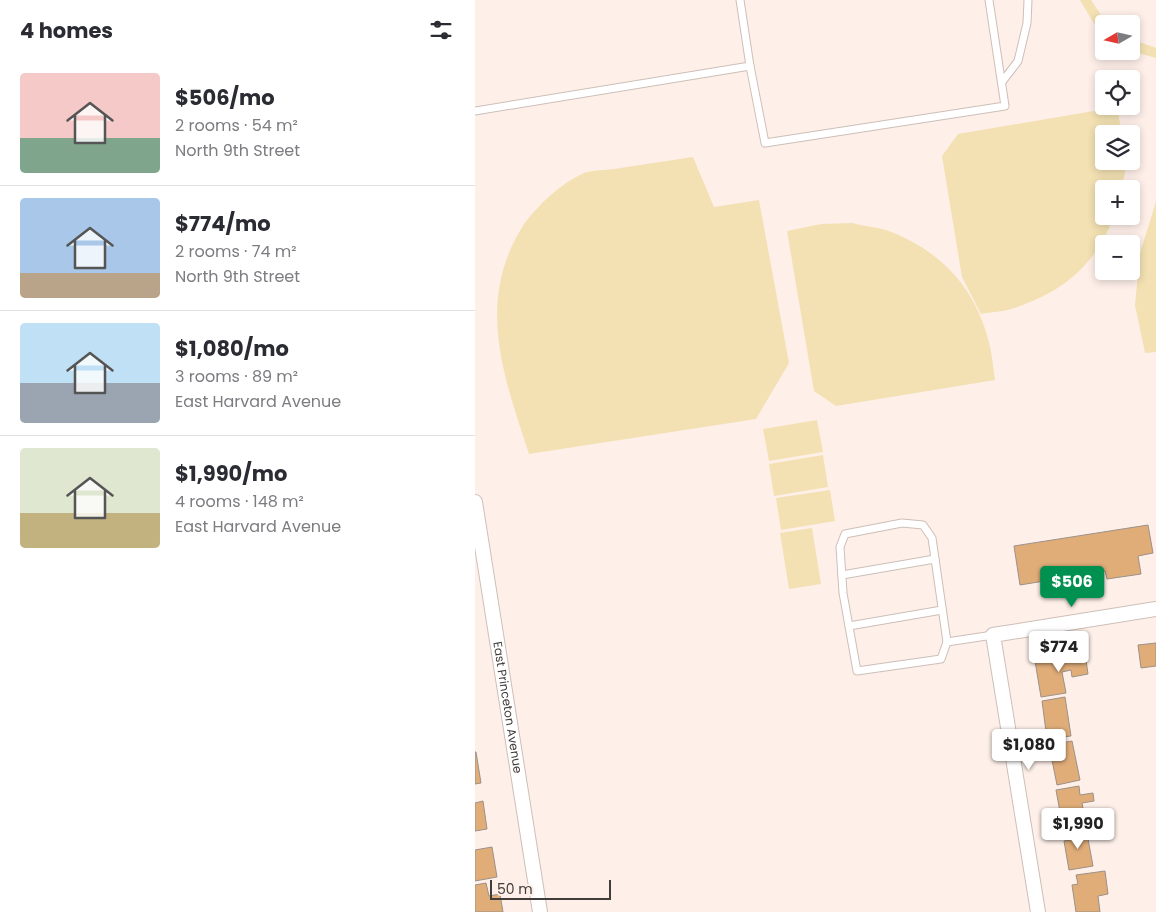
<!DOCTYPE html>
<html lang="en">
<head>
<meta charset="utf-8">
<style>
	:root { --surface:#fff; --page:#f7f7f7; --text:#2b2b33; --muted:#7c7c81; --line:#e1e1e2; --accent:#009050 }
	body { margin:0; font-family:Poppins,sans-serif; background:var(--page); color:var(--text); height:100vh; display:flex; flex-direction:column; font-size:19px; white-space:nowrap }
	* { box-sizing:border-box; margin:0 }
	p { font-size:16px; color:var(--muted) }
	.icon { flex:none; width:28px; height:28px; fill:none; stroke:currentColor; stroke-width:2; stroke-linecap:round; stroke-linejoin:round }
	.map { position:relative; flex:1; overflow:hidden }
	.sheet { display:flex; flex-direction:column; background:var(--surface); width:475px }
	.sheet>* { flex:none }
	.needle { width:32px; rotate:261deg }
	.buttons { position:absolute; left:620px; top:15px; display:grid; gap:10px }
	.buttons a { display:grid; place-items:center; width:45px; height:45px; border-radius:5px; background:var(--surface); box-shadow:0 2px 8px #0003; font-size:25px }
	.scale { position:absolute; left:15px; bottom:12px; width:121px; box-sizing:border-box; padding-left:5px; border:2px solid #413b39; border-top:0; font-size:14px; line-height:18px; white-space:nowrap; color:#413b39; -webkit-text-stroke:4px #feefe9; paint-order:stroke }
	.price { position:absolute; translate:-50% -42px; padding:0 11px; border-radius:5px; background:#fff; color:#222; font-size:16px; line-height:32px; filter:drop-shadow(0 1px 2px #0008) }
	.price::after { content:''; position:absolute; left:50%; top:30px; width:15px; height:11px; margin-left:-8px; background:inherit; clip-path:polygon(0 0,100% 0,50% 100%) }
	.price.current { background:var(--accent); color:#fff }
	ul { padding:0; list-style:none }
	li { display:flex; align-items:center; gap:15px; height:125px; padding:0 20px }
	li+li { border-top:1px solid var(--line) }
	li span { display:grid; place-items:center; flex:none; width:140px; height:100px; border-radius:5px; color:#555 }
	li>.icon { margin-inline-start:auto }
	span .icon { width:60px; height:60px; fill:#fffc; stroke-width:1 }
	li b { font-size:21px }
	h2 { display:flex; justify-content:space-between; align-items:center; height:60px; padding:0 20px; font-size:21px }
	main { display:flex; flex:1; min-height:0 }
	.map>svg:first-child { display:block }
</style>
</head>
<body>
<main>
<section class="sheet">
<h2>4 homes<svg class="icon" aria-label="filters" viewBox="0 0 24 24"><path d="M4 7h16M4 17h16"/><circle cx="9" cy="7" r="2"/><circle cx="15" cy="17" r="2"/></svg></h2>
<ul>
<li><span style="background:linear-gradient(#f6c9c9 65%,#7fa58c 0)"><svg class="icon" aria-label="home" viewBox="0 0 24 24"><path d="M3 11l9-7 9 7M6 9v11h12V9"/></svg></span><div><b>$506/mo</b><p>2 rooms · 54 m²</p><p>North 9th Street</p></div></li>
<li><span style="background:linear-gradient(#a9c7e8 75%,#b9a48a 0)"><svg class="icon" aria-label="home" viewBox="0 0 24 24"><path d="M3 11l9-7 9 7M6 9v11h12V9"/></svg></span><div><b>$774/mo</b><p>2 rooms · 74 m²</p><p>North 9th Street</p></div></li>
<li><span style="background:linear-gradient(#bfe0f5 60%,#9aa5b1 0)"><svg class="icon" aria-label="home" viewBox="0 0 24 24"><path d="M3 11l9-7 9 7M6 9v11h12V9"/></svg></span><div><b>$1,080/mo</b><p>3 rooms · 89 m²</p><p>East Harvard Avenue</p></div></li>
<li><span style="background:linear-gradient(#dfe7d0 65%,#c2b280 0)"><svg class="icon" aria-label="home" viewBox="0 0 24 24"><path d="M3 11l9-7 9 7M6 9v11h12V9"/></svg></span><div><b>$1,990/mo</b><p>4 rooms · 148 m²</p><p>East Harvard Avenue</p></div></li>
</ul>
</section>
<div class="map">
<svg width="681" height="912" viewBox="0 0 681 912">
	<rect width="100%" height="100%" fill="#feefe9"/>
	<g fill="#f3e1b3">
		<polygon points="605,0 616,0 626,15 634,24 629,24 629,33 618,22"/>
		<polygon points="656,39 681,48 681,58 656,51"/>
		<path d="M 642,107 L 647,134 L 629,134 L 629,161 L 649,161 L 650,173 L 646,189 L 629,189 L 629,216 L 639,216 C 620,266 587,293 536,309 C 527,312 516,312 506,314 L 487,277 L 467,156 L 483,134 Z"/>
		<path d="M 218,157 L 239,207 L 284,200 L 314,363 L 281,419 L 54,454 C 28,374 0,301 49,224 C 64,204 85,184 109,173 C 118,170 130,170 139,169 C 165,165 192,161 218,157 Z"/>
		<polygon points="681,202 681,352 670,353 660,305 665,253"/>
		<path d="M 377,223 C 388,226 400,227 411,230 C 463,249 499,285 513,339 C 517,352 518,367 520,380 L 361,406 L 339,391 L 312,231 L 346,224 Z"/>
		<polygon points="342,420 348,452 294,461 288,429"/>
		<polygon points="348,455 353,487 299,496 294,464"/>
		<polygon points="355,490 360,521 306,530 301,498"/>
		<polygon points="337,528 346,584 314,589 305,533"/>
	</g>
	<g fill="#e0ad79" stroke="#9b9187">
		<polygon points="673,525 678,553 663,556 666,574 632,579 630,571 545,585 539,546"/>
		<polygon points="681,643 681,666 666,668 663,645"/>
		<polygon points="610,653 613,674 597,677 596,670 587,672 591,693 566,697 560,661"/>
		<polygon points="590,697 596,736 572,739 567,701"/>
		<polygon points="597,741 605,780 582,785 574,745"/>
		<polygon points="0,752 1,752 6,783 0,784"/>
		<polygon points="604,786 605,795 618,793 619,801 607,803 611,824 588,828 581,790"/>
		<polygon points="8,801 12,829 0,831 0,803"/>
		<polygon points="611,828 618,866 594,870 589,841 595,840 594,832"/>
		<polygon points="17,847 22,877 0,881 0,850"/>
		<polygon points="630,871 633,894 623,896 625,912 601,912 597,885 603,884 601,875"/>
		<polygon points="11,883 14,896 25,894 28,912 0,912 0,885"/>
	</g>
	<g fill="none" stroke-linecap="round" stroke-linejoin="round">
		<g stroke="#cdbfb9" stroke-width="9">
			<g id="lane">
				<polyline points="275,66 290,143 530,106 514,0"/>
				<polyline points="527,82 543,61 552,23 553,0"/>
				<polyline points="0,111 275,66 265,0"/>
				<polygon points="427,523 448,525 457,538 472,642 466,659 382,671 368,593 365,547 370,534"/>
				<polyline points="367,575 460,559"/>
				<polyline points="374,626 467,610"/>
				<polyline points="472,642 518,635"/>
			</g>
		</g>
		<g stroke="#cdbfb9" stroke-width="16">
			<g id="street">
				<path id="s1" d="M 0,502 L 65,912"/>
				<polyline points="563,912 518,635 681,609"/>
			</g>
		</g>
		<use href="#lane" stroke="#fff" stroke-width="7"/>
		<use href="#street" stroke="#fff" stroke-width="14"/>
	</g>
	<g text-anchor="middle" stroke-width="4.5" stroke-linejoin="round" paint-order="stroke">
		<g font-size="12" fill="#413b39" stroke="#feefe9">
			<text dy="4" stroke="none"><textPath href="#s1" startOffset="208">East Princeton Avenue</textPath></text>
		</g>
	</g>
</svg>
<div class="buttons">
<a><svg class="needle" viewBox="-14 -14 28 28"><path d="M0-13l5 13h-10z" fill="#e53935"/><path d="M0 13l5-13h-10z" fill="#7c7c81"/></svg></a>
<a><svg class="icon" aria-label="locate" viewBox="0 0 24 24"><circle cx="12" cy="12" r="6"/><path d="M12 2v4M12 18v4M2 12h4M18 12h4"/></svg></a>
<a><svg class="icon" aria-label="layers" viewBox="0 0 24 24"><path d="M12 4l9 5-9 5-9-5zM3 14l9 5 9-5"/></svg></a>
<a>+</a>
<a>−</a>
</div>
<div class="scale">50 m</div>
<b class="price current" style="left:597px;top:608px">$506</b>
<b class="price" style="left:584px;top:673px">$774</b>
<b class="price" style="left:554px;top:771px">$1,080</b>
<b class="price" style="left:603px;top:850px">$1,990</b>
</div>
</main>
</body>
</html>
